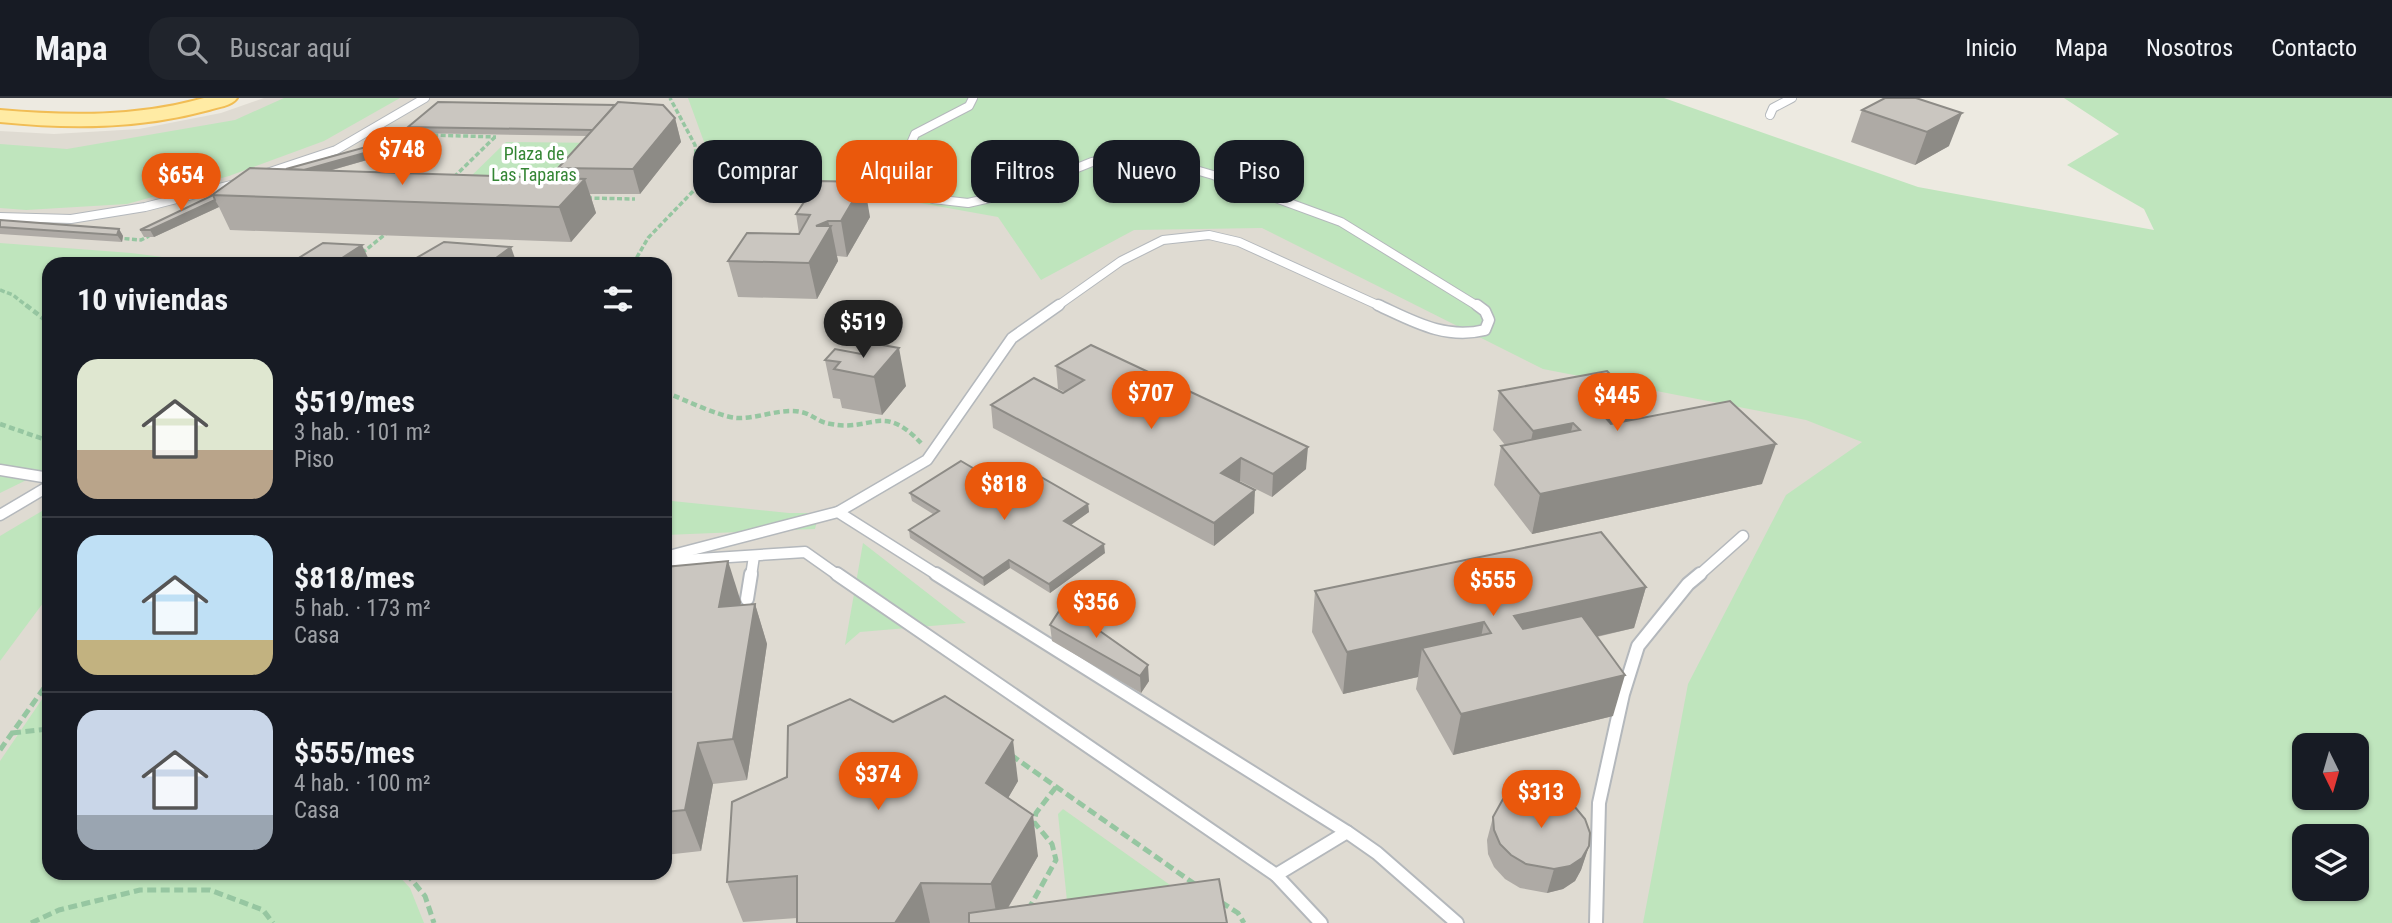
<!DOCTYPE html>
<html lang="es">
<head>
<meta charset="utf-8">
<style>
	:root { --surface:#171b24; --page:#20242c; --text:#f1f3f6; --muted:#9ea1a6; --line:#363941; --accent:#ea580c }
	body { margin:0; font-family:"Roboto Condensed",sans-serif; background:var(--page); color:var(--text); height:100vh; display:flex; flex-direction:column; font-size:26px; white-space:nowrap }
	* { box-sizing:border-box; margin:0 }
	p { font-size:23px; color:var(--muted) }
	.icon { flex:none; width:38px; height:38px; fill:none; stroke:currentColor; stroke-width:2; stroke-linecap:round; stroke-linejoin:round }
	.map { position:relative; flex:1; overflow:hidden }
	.panel { position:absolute; left:42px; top:159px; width:630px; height:623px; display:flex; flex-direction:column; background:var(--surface); border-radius:21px; box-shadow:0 2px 5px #0004 }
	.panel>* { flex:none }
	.guide { position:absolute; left:693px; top:42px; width:665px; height:63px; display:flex; gap:14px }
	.needle { width:46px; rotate:175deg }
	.buttons { position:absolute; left:2292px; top:635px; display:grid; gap:14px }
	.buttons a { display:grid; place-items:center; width:77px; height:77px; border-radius:14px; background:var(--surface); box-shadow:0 2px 5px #0004; font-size:35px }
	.price { position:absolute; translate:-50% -60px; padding:0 16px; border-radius:24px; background:var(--accent); color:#fff; font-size:23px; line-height:46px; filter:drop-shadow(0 2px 4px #0008) }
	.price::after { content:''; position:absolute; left:50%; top:42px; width:21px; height:16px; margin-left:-10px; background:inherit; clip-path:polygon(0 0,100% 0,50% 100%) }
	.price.selected { background:#222; color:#fff }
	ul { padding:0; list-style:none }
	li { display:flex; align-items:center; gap:21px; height:175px; padding:0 35px }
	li+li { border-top:2px solid var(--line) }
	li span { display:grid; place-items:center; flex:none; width:196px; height:140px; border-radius:21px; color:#555 }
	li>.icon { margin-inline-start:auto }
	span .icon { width:84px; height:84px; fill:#fffc; stroke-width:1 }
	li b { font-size:30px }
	h2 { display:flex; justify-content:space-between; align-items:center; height:84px; padding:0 35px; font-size:30px }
	.chip { padding:0 24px; border-radius:21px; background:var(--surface); box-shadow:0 2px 5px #0004; font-size:24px; line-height:63px }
	.chip.selected { background:var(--accent); color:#fff }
	header { display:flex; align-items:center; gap:42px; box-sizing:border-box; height:98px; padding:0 35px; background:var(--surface); border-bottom:2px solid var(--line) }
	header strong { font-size:33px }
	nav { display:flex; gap:38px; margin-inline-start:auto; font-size:24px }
	.search { width:490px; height:63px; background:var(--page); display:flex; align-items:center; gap:18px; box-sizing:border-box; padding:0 24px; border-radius:21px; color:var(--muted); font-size:26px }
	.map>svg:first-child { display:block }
</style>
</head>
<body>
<header>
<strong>Mapa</strong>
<div class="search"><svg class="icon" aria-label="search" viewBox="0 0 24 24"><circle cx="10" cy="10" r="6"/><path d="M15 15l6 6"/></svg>Buscar aquí</div>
<nav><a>Inicio</a><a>Mapa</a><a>Nosotros</a><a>Contacto</a></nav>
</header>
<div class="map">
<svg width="2392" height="825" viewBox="0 0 2392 825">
	<rect width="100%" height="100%" fill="#edeae1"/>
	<path fill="#dfdbd2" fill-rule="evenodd" d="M 264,0 L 1455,0 L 2277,227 L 2392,825 L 0,825 L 0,33 L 54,36 L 139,31 L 221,15 ZM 49,166 L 665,166 L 665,775 L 49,775 ZM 2305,648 L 2357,648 L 2357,700 L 2305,700 ZM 2305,738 L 2357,738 L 2357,791 L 2305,791 Z"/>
	<g fill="#bfe5bd" fill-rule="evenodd">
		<polygon points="284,0 400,0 324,43 229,78 127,106 26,112 0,110 0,46 67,51 235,22"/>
		<path d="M 688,0 L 1664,0 L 1918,89 L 2154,132 L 2144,111 L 2067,67 L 2119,36 L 2064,0 L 2392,0 L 2392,825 L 1643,825 L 1688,586 L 1786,397 L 1862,344 L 1806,322 L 1543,271 L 1262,130 L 1134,132 L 1041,182 L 998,119 L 853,93 L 719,85 ZM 2305,648 L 2357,648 L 2357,700 L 2305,700 ZM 2305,738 L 2357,738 L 2357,791 L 2305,791 Z"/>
		<polygon points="506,44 605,45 564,90 463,86"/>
		<polygon points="0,145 131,155 218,166 49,166 49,371 0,395"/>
		<polygon points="672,403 789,415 819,415 815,431 665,437 665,423"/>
		<polygon points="47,410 49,411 49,497 0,563 0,438"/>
		<polygon points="863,445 966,525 860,534 845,547"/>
		<polygon points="49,591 49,775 396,775 410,790 424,825 0,825 0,663"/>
		<polygon points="1063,711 1218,821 1193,825 1047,825 1067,803 1058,716"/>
	</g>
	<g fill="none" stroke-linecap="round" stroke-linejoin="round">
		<g stroke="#b4b8bc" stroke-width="10">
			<g id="lane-far2">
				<polyline points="973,0 969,8 915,36 909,50 911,86 933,101 968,105 1017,94 1092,64 1141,56 1213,77 1341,124 1479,209"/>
				<polyline points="1770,17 1773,10 1792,0"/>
				<polyline points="267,75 336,52 425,0"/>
				<polyline points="0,119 71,121 145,109 235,86"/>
				<polyline points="1056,209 1121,163 1163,142 1209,137 1239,144 1382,209"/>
			</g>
		</g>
		<g stroke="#b4b8bc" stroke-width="13">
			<g id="lane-far1">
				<path d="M 1378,207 C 1413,223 1445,242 1485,232 L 1489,222 L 1485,213 L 1477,207"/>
				<polyline points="0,372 49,380"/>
				<polyline points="838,414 927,362 1012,240 1059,207"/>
				<polyline points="0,417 49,388"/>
				<polyline points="665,459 838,414 939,478"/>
				<polyline points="668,463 805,454 839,478"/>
				<polyline points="751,478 754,458"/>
				<polyline points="1698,478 1743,438"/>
			</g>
		</g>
		<g stroke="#b4b8bc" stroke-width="16">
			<g id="lane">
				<polyline points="837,476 1276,777 1321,825"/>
				<polyline points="936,476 1347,734 1377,755 1457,825"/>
				<polyline points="747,501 751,476"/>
				<polyline points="1276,777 1347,734"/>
				<polyline points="1596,825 1599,705 1623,596 1638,548 1688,486 1700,476"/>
			</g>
		</g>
		<g stroke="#f1bd55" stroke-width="4">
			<path id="primary" d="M 204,0 L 237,0 C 232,8 218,9 209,12 C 140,31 70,31 0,24 L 0,12 C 68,18 138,19 204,0 Z"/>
		</g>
		<g stroke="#96c6a1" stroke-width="3.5" stroke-dasharray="5 2.5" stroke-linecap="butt">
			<polyline points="398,50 433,37 496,39"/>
			<polyline points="454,79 495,39"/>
			<polyline points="587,100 635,101"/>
			<polyline points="117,140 141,142 149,138"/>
			<polyline points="362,155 388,134"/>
			<polyline points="633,166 648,140 700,86 695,47 670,0"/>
			<polyline points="0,192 13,197 28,209"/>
		</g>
		<g stroke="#96c6a1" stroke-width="4.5" stroke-dasharray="6 3.5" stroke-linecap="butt">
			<polyline points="26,207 49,225"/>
			<path d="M 665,294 C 683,301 720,319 737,320 C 754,321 773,313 791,313 C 812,313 815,324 831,326 C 873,334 882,304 921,345"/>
			<polyline points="0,326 49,343"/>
		</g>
		<g stroke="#96c6a1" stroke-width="5" stroke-dasharray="9 4.5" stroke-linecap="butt">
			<polyline points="12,635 49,631"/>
			<polyline points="0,652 49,583"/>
			<polyline points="1011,657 1196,787"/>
			<polyline points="406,775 425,798 434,825"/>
			<polyline points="1221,804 1238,815 1244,825"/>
			<polyline points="1028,812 1056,762 1052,746 1034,724 1036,715 1056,689"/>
			<polyline points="31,825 59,812 140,792 210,792 263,812 273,825"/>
		</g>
		<use href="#lane-far2" stroke="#fff" stroke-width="8"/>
		<use href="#lane-far1" stroke="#fff" stroke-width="10"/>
		<use href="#lane" stroke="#fff" stroke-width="12"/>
		<use href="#primary" fill="#ffeba4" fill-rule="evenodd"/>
	</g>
	<g fill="#aeaaa5">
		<polygon points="1885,0 1949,48 1915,67 1851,44 1862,12"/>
		<polygon points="675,20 681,44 640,96 590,96 596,115 571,144 230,132 219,109 154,139 144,139 140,132 213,97 286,71 402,52 329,73 562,80 558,70 587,38 411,35 408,29"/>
		<polygon points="796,116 870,119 847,159 837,158 838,163 817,201 738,199 728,163 799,136"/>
		<polygon points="0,122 119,131 123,138 122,144 0,136"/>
		<polygon points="861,256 906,288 882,317 842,310 840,301 833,300 825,262"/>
		<polygon points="1056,268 1306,371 1272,399 1240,383 1239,384 1254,415 1214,448 993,330 991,307 1065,294 1058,291"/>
		<polygon points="1499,293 1640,321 1762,386 1532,436 1494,387 1501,348 1505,347 1493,332"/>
		<polygon points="995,383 1088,406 1089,414 1071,427 1105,455 1050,495 1010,470 984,488 910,440 909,432 933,416 912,403 910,395"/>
		<polygon points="665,469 741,504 740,507 755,506 767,546 747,682 713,686 701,753 665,757"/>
		<polygon points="1646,489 1634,530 1597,539 1613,618 1453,657 1416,591 1418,579 1343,596 1312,534 1315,493"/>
		<polygon points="1050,527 1149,583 1141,595 1052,543"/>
		<polygon points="893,624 1018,683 1008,700 1038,758 1008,810 1227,825 797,825 797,820 743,824 727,784 787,679"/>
		<polygon points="1493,719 1589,748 1581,772 1575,783 1563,791 1547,795 1520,790 1505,781 1494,769 1488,756 1487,742"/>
		<polygon points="485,775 502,775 486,777"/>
	</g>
	<g fill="#8d8b86">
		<polygon points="1962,15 1949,48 1915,67 1927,34"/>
		<polygon points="675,20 681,44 640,96 633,71"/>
		<polygon points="400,45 402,52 286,85 282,78"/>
		<polygon points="585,81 596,115 571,144 559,109"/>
		<polygon points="864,84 870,119 847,159 841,123"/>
		<polygon points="215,102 219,109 154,139 150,132"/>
		<polygon points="828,123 830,130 831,128 838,163 817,201 809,165 816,128"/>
		<polygon points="119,131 123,138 122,144 117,137"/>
		<polygon points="362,147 371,166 333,166"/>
		<polygon points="511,149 517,166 488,166"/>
		<polygon points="899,250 906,288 882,317 874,279"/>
		<polygon points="1643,310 1632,348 1603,317"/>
		<polygon points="1573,325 1564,364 1525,372 1533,333"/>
		<polygon points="1776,346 1762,386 1532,436 1540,396"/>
		<polygon points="1308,349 1306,371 1272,399 1273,376"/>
		<polygon points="1241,360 1240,383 1221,399 1221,375"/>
		<polygon points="1255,392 1254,415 1214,448 1214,425"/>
		<polygon points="1088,406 1089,414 1065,431 1064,423"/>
		<polygon points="1104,446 1105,455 1050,495 1049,486"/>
		<polygon points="1009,462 1010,470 984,488 983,480"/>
		<polygon points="728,463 741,504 732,550 719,509"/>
		<polygon points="1646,489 1634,530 1505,559 1514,518"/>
		<polygon points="755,506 767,546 747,682 733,641"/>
		<polygon points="1484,524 1476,565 1422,550 1418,579 1343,596 1347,554"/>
		<polygon points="1148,567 1149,583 1141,595 1140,578"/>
		<polygon points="1625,577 1613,618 1453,657 1461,616"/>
		<polygon points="1013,642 1018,683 993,726 986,685"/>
		<polygon points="698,645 713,686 701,753 685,712"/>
		<polygon points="1033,717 1038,758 999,825 998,825 991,786"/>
		<polygon points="1589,748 1581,772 1575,783 1563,791 1547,795 1554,771"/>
		<polygon points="921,785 930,825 895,825"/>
	</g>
	<g fill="#cac6c0" stroke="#8d8b86" stroke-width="2">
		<polygon points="1885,0 1916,0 1962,15 1927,34 1862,12"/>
		<polygon points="438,4 615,7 593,32 408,29"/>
		<polygon points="618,4 663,7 675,20 633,71 558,70"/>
		<polygon points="395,41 400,45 304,72 286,71"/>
		<polygon points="250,70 585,81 559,109 212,97"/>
		<polygon points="818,83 864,84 841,123 828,123 816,128 831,128 809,165 728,163 747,135 799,136 810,117 796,116"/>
		<polygon points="213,97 215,102 150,132 140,132"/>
		<polygon points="0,122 119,131 117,137 0,129"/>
		<polygon points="444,144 511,149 488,166 406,166"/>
		<polygon points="323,145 362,147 333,166 289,166"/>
		<polygon points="871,245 899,250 874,279 834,271 840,264 825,262 835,251 861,256"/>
		<polygon points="1091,247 1308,349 1273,376 1241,360 1221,375 1255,392 1214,425 991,307 1034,280 1063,295 1084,282 1056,268"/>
		<polygon points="1607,273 1643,310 1603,317 1611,326 1730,303 1776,346 1540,396 1501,348 1580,332 1573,325 1533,333 1499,293"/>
		<polygon points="961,363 995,383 1020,367 1088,406 1064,423 1104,446 1049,486 1009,462 983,480 909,432 939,413 910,395"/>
		<polygon points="1601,434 1646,489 1514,518 1523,531 1582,518 1625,577 1461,616 1422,550 1491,535 1484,524 1347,554 1315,493"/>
		<polygon points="728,463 719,509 755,506 733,641 698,645 685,712 665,714 665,469"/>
		<polygon points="1063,507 1148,567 1140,578 1050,527"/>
		<polygon points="945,598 1013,642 986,685 1033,717 991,786 921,785 895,825 797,825 797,778 727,784 732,704 787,679 788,628 850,601 893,624"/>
		<polygon points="1532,692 1548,695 1575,709 1585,721 1590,735 1589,748 1582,760 1570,768 1554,771 1526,766 1511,757 1500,746 1494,732 1493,719 1503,701 1516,695"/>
		<polygon points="1219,781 1227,825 969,825 969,815"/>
	</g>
	<g text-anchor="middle" stroke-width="7" stroke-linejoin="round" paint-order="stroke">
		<g font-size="18" fill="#358635" stroke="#fff">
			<text x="534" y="62">Plaza de<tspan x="534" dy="21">Las Taparas</tspan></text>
		</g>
	</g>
</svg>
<div class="buttons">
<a><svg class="needle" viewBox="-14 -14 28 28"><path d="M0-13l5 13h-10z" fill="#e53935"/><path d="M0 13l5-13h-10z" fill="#9ea1a6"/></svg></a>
<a><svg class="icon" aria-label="layers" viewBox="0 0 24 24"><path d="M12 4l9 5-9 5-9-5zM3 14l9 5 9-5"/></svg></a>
</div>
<b class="price" style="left:402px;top:89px">$748</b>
<b class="price" style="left:181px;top:115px">$654</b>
<b class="price selected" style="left:863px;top:262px">$519</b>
<b class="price" style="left:1151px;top:333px">$707</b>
<b class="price" style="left:1617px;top:335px">$445</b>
<b class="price" style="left:1004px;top:424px">$818</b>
<b class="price" style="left:1493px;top:520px">$555</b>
<b class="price" style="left:1096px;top:542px">$356</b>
<b class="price" style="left:878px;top:714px">$374</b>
<b class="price" style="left:1541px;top:732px">$313</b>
<div class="guide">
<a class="chip">Comprar</a>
<a class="chip selected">Alquilar</a>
<a class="chip">Filtros</a>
<a class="chip">Nuevo</a>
<a class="chip">Piso</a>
</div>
<section class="panel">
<h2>10 viviendas<svg class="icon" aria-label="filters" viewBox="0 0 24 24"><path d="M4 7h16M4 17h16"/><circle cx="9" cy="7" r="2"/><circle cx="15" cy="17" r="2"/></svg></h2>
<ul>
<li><span style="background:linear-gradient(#dfe7d0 65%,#b9a48a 0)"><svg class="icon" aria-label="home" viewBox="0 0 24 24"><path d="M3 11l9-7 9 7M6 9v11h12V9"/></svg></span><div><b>$519/mes</b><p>3 hab. · 101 m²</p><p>Piso</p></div></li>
<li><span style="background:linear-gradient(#bfe0f5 75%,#c2b280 0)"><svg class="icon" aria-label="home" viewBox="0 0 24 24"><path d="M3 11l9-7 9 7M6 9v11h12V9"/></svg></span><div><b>$818/mes</b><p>5 hab. · 173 m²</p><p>Casa</p></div></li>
<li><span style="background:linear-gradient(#c9d6e8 75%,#9aa5b1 0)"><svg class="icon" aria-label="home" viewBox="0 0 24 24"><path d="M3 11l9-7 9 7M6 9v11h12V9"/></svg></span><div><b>$555/mes</b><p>4 hab. · 100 m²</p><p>Casa</p></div></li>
</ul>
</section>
</div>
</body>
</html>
